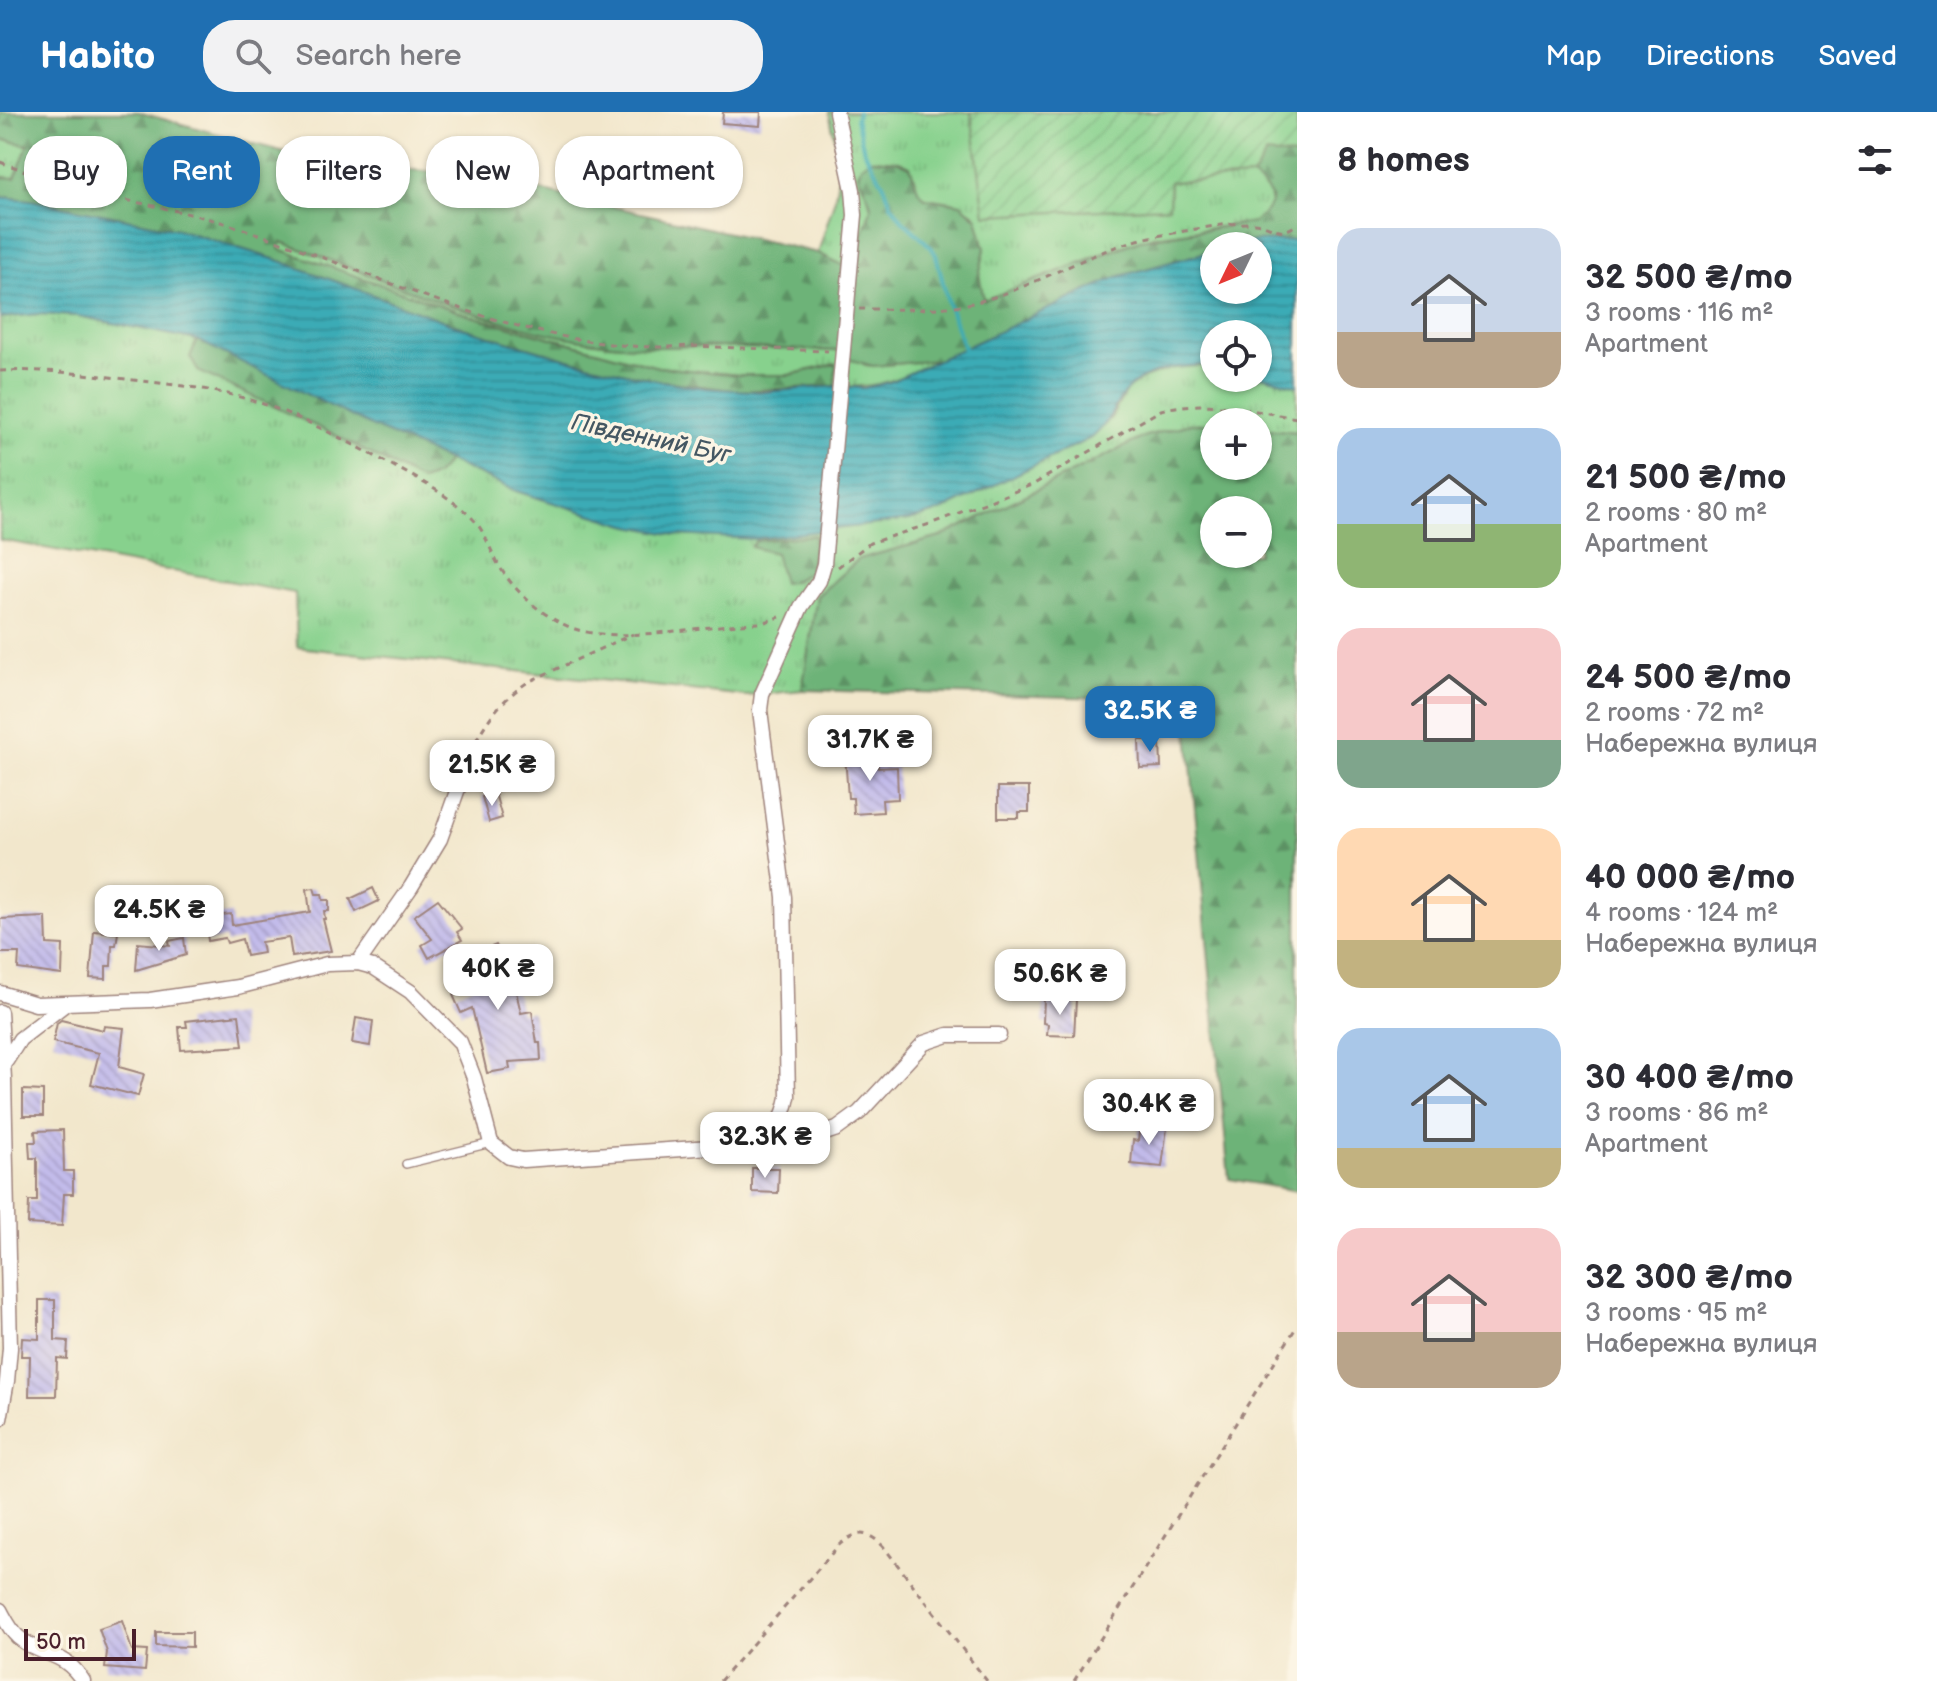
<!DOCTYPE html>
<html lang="en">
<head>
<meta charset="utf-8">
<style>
	:root { --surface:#fff; --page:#f2f2f3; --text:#2b2b33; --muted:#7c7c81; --accent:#1f6fb2 }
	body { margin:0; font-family:"Balsamiq Sans",sans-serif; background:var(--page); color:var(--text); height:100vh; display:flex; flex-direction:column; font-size:30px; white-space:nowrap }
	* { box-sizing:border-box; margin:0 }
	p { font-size:26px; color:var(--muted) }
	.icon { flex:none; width:44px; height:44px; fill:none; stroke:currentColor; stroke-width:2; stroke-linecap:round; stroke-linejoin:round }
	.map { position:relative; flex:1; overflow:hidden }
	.panel { display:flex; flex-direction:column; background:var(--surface); width:640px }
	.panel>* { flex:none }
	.banner { position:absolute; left:24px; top:24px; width:760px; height:72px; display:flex; gap:16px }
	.needle { width:52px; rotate:227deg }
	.controls { position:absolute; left:1200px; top:120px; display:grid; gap:16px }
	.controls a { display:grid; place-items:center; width:72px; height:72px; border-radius:50%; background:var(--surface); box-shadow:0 2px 6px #0004; font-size:40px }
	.scale { position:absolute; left:24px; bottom:20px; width:112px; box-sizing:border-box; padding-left:8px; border:4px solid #4a1f2b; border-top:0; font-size:22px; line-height:28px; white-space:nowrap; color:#4a1f2b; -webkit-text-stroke:6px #fcf5e5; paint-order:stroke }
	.price { position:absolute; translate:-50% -68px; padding:0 18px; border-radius:16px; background:#fff; color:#222; font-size:26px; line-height:52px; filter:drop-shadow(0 2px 4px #0008) }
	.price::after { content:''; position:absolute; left:50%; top:48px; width:24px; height:18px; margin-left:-12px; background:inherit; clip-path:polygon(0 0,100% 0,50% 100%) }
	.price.current { background:var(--accent); color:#fff }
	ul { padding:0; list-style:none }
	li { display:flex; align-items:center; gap:24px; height:200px; padding:0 40px }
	li span { display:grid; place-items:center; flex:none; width:224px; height:160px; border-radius:24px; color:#555 }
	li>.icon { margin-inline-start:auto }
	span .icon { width:96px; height:96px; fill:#fffc; stroke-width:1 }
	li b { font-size:34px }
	h2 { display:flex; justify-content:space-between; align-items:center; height:96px; padding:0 40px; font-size:34px }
	.pill { padding:0 28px; border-radius:32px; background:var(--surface); box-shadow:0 2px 6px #0004; font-size:28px; line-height:72px }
	.pill.current { background:var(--accent); color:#fff }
	header { display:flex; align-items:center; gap:48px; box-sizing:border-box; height:112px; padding:0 40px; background:var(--accent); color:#fff }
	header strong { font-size:38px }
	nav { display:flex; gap:44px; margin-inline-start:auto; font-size:28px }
	.search { width:560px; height:72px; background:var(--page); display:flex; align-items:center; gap:20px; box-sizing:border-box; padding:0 28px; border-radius:32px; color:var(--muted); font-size:30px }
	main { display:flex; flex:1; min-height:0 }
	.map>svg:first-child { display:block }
</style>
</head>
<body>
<header>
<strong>Habito</strong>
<div class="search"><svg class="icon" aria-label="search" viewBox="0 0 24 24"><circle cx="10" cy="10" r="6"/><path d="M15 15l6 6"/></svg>Search here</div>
<nav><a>Map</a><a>Directions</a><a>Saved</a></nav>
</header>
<main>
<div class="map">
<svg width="1297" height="1569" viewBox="0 0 1297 1569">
	<defs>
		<pattern id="grass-tufts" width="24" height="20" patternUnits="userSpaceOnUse" patternTransform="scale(2)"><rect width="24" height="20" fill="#87d18d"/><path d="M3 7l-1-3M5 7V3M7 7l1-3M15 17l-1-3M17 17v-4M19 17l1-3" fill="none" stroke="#76b37a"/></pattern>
		<pattern id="forest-firs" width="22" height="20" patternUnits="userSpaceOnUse" patternTransform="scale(2)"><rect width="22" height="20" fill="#6db378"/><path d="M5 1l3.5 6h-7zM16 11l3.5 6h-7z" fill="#5c9163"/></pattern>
		<pattern id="garden-furrows" width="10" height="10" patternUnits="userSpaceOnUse" patternTransform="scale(2)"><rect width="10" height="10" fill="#87d18d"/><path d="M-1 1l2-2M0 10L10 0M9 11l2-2" fill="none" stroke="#76b37a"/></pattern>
		<pattern id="water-rules" width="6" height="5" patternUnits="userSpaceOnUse" patternTransform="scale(2)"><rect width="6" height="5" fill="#3aabb6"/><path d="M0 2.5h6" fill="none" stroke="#338b94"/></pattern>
		<pattern id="building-back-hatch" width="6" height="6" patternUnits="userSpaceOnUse" patternTransform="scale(2)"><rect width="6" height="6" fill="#c2bbea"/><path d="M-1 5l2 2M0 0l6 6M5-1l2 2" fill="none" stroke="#a8a0c9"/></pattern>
	</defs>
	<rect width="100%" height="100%" fill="#fcf5e5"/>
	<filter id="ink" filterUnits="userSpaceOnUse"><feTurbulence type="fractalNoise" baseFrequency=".0125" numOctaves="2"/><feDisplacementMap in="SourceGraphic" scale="16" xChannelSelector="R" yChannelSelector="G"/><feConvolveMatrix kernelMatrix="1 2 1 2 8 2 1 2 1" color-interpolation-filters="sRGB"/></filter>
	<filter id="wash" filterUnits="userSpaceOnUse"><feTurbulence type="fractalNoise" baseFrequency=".006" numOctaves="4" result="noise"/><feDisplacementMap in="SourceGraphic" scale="32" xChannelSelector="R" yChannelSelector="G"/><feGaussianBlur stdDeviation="1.8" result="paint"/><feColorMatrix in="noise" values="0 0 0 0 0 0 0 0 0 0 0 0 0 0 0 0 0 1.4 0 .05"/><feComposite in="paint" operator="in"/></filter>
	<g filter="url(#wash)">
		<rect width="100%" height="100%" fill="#f2e7cc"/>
		<g fill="url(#grass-tufts)" stroke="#68785c" stroke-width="2">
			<path d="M 829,0 L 971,0 L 986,103 L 1169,95 L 1170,70 L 1252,65 L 1268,77 L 1272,87 L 1270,98 L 1255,110 L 1153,124 L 1102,141 L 1047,166 L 983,188 L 979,163 L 985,137 L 977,106 L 974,101 L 952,90 L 925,86 L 918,78 L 910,55 L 899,49 L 872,47 L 858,58 L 858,63 C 862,73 869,83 871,94 C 872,101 854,144 850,157 L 818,141 L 835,86 L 840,52 Z"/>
			<polygon points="0,27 28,33 15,66 0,65"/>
			<path d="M 282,130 C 409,176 551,244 688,234 L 844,239 L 865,253 L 873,254 L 937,248 C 898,267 880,277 835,274 L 835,252 L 789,263 L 739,263 L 658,255 L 471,204 L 279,137 Z"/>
			<polygon points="38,202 78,204 197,228 369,313 516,379 626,413 676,423 754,426 909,408 943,398 1093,325 1111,306 1127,277 1144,266 1173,256 1212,253 1214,253 1214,266 1258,266 1258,263 1297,274 1297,320 1258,316 1258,310 1190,312 1146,324 941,425 859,447 817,484 802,578 746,584 297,535 295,481 0,428 0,206"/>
		</g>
		<g fill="url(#forest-firs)" stroke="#5c6952" stroke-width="2" fill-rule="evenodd">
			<path d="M 0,0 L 138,0 L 328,52 L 468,62 L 818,141 L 850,157 C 853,144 872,102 871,94 C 869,83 862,72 858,63 L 861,53 L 872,47 L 899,49 L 910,54 L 918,78 L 925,86 L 961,92 L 977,106 L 985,137 L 979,163 L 984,188 L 1140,128 L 1255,110 C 1279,90 1275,82 1252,65 L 1266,42 L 1297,44 L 1297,128 L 1214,134 L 1214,138 L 1117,165 L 938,248 L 873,254 L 844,246 L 844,239 L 688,234 C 551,244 409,176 282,130 L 279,137 L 471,204 L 658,255 L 739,263 L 789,263 L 836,252 L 835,274 L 740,279 L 655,268 L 575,249 L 466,217 L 280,149 L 177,117 L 31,88 L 0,85 L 0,65 L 15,66 L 28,33 L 0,27 Z"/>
			<path d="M 197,228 L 448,348 C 441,361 435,365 421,369 L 333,322 L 198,259 L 190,245 Z"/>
			<path d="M 1214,311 L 1214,354 L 1258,354 L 1258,316 L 1297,320 L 1297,1079 L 1229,1067 L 1185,588 L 802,578 L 817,484 L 859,447 L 941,425 L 1146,324 L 1190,312 ZM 1214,398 L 1258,398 L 1258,442 L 1214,442 Z"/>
			<polygon points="815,423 810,460 791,470 783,471 775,441 751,435 756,429"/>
		</g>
		<polygon fill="url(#garden-furrows)" stroke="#68785c" stroke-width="2" points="971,0 1297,0 1297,44 1266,42 1252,65 1170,70 1169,95 985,103"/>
		<path fill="url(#water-rules)" stroke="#426570" stroke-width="2" d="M 0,85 L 31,88 L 177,117 L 280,149 L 466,217 L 575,249 L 655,268 L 706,276 L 764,280 L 835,274 L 864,276 L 890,270 L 1117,165 L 1214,138 L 1214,178 L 1258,178 L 1258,134 L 1230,134 L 1255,129 L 1297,128 L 1297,274 L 1258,263 L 1258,222 L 1214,222 L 1214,253 C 1185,253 1140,257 1122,284 C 1112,299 1107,313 1093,325 L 943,398 L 909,408 L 754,427 L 676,423 L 626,413 L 516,379 L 369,313 L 197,228 L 78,204 L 38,202 L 0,206 Z"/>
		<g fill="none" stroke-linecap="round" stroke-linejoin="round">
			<polyline stroke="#3aabb6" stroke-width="4" points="858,0 856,6 864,39 884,73 891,92 902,108 931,135 936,143 948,191 965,239"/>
		</g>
		<g id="blocks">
			<g fill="url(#building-back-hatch)">
				<polygon points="723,0 761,0 760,14 722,11"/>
				<polygon points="1139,628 1160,628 1161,655 1140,656"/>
				<polygon points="877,641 878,656 897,655 898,687 882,688 883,700 854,702 853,686 848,686 845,642"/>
				<polygon points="998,675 1029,675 1029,700 1019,700 1019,706 998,706"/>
				<polygon points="495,681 502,706 489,710 482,685"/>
				<polygon points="314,776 316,782 322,782 323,788 329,788 329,799 324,799 325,807 323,807 331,839 292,845 289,826 261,830 263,841 246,844 242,827 227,831 225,826 208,829 205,805 231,802 232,813 310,800 307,777"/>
				<polygon points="373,776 379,789 356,800 350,787"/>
				<polygon points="438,787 462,817 457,820 462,828 429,846 422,833 432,827 414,804"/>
				<polygon points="46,805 47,832 63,833 62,863 18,857 19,841 0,841 0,807"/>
				<polygon points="94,819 118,821 116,833 112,833 111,854 106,854 106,867 90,866"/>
				<polygon points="184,826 186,843 136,858 138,831 170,834 169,829"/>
				<polygon points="496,833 505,855 510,854 521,901 532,899 537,931 540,931 541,948 509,950 510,957 487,961 472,896 461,901 453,883 473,874 462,847"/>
				<polygon points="1044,886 1076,888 1074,924 1047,923 1048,912 1043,911"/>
				<polygon points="239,903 243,934 181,938 179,915 187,915 186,909"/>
				<polygon points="356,906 373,909 370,934 352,931"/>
				<polygon points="61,908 103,918 104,914 124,916 119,955 144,962 138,984 91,972 99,941 53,930 57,911"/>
				<polygon points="23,978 43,979 43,1004 23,1004"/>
				<polygon points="1140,1013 1167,1016 1162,1055 1131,1052 1133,1028 1138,1029"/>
				<polygon points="63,1018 64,1059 73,1059 73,1082 64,1082 62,1114 28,1112 29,1089 37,1089 37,1046 30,1046 29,1030 36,1030 35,1019"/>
				<polygon points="752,1056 779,1056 778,1081 752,1080"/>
				<polygon points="39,1188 55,1188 55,1228 68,1229 67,1247 57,1246 56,1284 29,1284 30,1244 21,1244 22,1226 39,1227"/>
				<polygon points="122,1509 132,1538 147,1539 145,1559 105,1556 107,1540 99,1517"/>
				<polygon points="156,1520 192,1520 192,1535 156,1534"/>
			</g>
		</g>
	</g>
	<g filter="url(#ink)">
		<use href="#blocks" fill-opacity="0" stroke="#9e837c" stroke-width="2"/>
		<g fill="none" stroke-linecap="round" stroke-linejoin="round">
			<g stroke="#9e837c" stroke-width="10">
				<polyline id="lane" points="406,1052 491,1031"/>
			</g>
			<g stroke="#9e837c" stroke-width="17">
				<g id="street">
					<polyline points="358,851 411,775 440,727 471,640"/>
					<polyline points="0,881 36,892 150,888 238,875 327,852 358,851 373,855 411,880 460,930 474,966 491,1031 509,1045 523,1048 754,1032 813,1025 837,1017 859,1001 924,931 948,923 999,923"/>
					<polyline points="0,900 4,967 10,1236 7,1269 0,1307"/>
					<polyline points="6,949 20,927 64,893"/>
					<path d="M 759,1028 C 778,1017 784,1006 788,985 L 784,785 L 760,598 L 762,582 L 801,495 L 819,469 L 824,452 L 855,103 L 853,78 L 836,0"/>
					<path d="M 0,1498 C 5,1507 10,1518 18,1525 C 42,1546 63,1537 83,1569"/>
				</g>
			</g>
			<g stroke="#9e837c" stroke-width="3" stroke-dasharray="6 6" stroke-linecap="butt">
				<path d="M 0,50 C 29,60 57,71 86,79 C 135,91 186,99 234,114 C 379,160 533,245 688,234 L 828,239"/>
				<path d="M 859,197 C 904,197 947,200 991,186 C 1047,169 1099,134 1156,124 C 1182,120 1227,110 1252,111 C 1270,111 1280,127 1297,112"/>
				<path d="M 0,259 C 45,257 88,262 133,268 C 178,273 226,278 269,294 C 309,309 347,329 384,349 C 414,365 446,381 471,405 C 486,419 490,440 501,457 C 518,483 546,507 575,517 C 622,533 710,511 762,511 L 780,505"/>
				<path d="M 838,455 L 870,431 L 930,412 L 1034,372 L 1161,298 C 1205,286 1252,299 1297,306"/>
				<path d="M 476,629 C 489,604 504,586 528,570 L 633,522"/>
				<path d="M 720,1569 L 840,1432 C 857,1419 867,1418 883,1434 L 987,1569"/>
				<polyline points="1074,1569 1297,1214"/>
			</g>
			<use href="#lane" stroke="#fff" stroke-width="7"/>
			<use href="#street" stroke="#fff" stroke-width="14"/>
		</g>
	</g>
	<g text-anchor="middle" stroke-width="7" stroke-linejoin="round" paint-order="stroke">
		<g font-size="24" font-style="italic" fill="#445763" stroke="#fcf5e5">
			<text transform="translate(651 326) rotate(12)" y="8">Південний Буг</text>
		</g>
	</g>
</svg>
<div class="controls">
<a><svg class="needle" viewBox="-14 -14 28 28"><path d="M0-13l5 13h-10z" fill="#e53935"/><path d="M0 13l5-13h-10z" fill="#7c7c81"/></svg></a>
<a><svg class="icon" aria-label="locate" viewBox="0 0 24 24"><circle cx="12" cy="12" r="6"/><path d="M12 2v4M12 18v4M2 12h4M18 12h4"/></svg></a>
<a>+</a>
<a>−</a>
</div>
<div class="scale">50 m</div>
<b class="price current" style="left:1150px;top:642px">32.5K ₴</b>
<b class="price" style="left:870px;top:671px">31.7K ₴</b>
<b class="price" style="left:492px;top:696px">21.5K ₴</b>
<b class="price" style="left:159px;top:841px">24.5K ₴</b>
<b class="price" style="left:498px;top:900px">40K ₴</b>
<b class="price" style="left:1060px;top:905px">50.6K ₴</b>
<b class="price" style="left:1149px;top:1035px">30.4K ₴</b>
<b class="price" style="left:765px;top:1068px">32.3K ₴</b>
<div class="banner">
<a class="pill">Buy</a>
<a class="pill current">Rent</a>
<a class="pill">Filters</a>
<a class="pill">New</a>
<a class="pill">Apartment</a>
</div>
</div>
<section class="panel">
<h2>8 homes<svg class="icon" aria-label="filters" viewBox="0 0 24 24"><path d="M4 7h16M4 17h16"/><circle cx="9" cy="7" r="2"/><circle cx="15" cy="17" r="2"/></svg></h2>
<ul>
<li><span style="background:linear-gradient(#c9d6e8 65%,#b9a48a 0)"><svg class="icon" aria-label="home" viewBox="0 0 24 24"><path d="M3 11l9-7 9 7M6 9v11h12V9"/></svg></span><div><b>32 500 ₴/mo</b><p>3 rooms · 116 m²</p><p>Apartment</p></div></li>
<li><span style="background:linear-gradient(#a9c7e8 60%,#8fb573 0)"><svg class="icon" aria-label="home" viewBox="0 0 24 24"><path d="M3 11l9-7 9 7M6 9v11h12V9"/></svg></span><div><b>21 500 ₴/mo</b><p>2 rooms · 80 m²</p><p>Apartment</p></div></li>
<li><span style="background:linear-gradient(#f6c9c9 70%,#7fa58c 0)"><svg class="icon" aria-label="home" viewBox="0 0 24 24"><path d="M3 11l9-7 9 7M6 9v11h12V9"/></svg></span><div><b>24 500 ₴/mo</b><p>2 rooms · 72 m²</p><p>Набережна вулиця</p></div></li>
<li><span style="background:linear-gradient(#ffd9b3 70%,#c2b280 0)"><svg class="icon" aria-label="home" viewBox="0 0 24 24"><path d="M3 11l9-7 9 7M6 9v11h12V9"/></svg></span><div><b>40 000 ₴/mo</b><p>4 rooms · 124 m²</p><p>Набережна вулиця</p></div></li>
<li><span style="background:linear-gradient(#a9c7e8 75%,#c2b280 0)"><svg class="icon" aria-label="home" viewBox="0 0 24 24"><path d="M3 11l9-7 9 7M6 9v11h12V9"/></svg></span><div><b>30 400 ₴/mo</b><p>3 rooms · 86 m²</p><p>Apartment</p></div></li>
<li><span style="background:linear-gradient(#f6c9c9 65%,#b9a48a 0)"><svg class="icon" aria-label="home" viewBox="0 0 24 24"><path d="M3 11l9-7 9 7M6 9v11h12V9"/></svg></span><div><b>32 300 ₴/mo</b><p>3 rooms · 95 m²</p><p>Набережна вулиця</p></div></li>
</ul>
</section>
</main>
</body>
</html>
